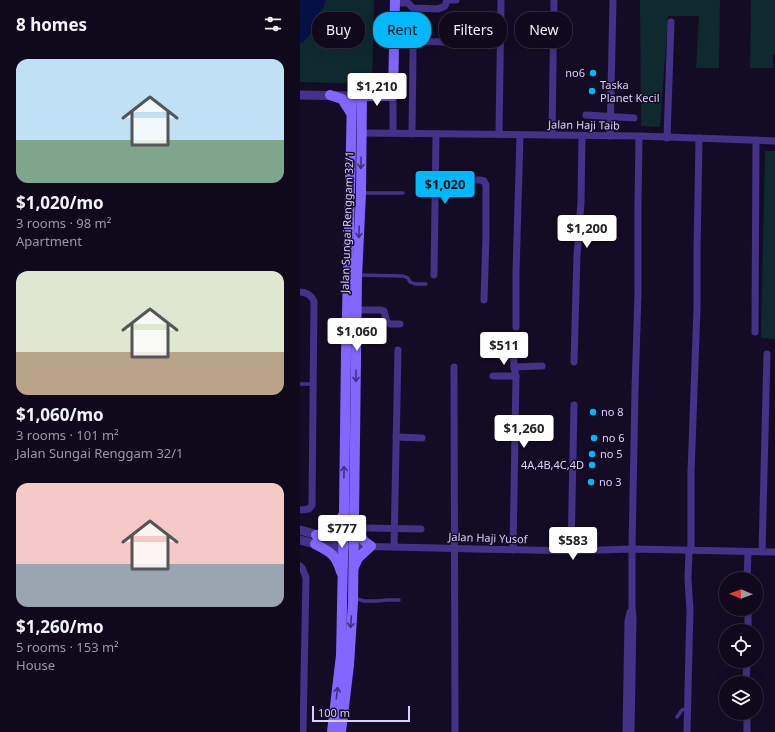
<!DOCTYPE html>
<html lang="en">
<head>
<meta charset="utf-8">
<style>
	:root { --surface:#0f091b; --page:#1d1728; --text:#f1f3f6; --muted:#9b9aa3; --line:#2f2a3a; --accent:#00b8fa }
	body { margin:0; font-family:"Noto Sans",sans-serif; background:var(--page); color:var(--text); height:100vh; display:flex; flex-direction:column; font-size:15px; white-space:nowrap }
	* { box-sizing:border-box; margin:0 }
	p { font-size:13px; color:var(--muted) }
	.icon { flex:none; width:22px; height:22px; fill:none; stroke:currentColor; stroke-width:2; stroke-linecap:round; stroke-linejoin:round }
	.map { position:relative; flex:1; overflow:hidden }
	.panel { display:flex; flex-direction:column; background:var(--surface); width:300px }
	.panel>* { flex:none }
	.banner { position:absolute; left:12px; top:12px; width:380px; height:36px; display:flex; gap:8px }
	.needle { width:26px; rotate:271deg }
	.buttons { position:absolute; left:419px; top:572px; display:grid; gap:8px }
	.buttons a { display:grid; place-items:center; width:44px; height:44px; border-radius:50%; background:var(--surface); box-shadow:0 4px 16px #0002,0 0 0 1px var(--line); font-size:20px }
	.scale { position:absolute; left:12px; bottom:10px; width:98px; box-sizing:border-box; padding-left:4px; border:2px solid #dccfff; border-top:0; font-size:11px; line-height:14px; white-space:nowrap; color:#dccfff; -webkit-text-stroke:3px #140c24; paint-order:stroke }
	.price { position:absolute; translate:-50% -34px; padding:0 9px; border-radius:4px; background:#fff; color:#222; font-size:13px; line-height:26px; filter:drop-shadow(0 1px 2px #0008) }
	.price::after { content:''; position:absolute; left:50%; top:24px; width:12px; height:9px; margin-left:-6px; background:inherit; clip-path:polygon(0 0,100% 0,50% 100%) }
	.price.current { background:var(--accent); color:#111 }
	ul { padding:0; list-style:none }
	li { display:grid; align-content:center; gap:8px; height:212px; padding:0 16px }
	li span { display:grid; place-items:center; height:124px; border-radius:12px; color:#555 }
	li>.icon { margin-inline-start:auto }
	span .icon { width:72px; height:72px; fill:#fffc; stroke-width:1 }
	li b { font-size:17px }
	h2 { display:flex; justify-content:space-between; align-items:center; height:48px; padding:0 16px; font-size:17px }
	.chip { padding:0 14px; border-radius:16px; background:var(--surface); box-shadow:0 4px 16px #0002,0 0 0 1px var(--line); font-size:14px; line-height:36px }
	.chip.current { background:var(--accent); color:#111 }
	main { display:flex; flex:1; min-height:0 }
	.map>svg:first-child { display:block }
</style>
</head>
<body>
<main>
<section class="panel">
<h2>8 homes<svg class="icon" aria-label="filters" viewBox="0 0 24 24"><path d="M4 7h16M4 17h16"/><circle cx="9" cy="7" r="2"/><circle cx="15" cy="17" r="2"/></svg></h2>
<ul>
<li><span style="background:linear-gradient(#bfe0f5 65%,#7fa58c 0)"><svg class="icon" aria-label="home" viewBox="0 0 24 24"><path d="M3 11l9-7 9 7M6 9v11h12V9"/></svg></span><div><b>$1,020/mo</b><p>3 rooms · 98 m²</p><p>Apartment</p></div></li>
<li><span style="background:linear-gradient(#dfe7d0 65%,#b9a48a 0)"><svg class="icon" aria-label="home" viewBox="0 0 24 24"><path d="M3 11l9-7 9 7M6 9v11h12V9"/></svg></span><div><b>$1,060/mo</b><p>3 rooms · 101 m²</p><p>Jalan Sungai Renggam 32/1</p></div></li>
<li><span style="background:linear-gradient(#f6c9c9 65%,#9aa5b1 0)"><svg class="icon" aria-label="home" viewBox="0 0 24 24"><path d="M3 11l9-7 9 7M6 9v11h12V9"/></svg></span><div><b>$1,260/mo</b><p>5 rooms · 153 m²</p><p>House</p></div></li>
</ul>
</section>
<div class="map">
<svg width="475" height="732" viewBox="0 0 475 732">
	<rect width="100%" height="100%" fill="#140c24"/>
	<g fill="#0e2a2f">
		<polygon points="0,0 74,0 72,84 0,82"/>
		<polygon points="340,0 420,0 419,68 396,68 399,16 368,16 360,127 341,126"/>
		<polygon points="451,0 475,0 475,54 473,54 473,68 450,68"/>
		<polygon points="465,151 475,151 475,339 461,338"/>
	</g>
	<polygon fill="#051144" points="0,0 26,0 23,8 18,15 10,35 3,42 0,43"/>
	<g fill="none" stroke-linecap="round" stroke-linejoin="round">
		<g stroke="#443288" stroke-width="3.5">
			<polyline points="62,193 103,193"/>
			<polyline points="59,275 103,276 108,278 110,282 115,284 126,284"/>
			<polyline points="0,384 13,384"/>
			<polyline points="54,598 64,601 76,601 87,600 99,600"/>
			<polyline points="377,717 382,710 387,708"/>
		</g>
		<g stroke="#443288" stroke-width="7">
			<polyline points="95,3 108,3 113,8 138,9 145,6 147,0 156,0"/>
			<polyline points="94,42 110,43 112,46 113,50 112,134"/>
			<polyline points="110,43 115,41 170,43"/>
			<polyline points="286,115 334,118"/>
			<polyline points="62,133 339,136 475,141"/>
			<polyline points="93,133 93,96"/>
			<polyline points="199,134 201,0"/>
			<polyline points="252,135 254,0"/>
			<polyline points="310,136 313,0"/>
			<polyline points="367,138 371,22"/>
			<polyline points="136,179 180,180 184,181 186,185 186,236 184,300"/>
			<polyline points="134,275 136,134"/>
			<path d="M 0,292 C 7,292 11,295 14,301 L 12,505 L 9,509 L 0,510"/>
			<polyline points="57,310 80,310 84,311 87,322 90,324 100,324"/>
			<polyline points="216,327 216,272 220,136"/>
			<polyline points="455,332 456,140"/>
			<polyline points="274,362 277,255 281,202 282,136"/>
			<polyline points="154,367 155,732"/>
			<polyline points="214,367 242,366"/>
			<polyline points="193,376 216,376"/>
			<polyline points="96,437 122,438"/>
			<polyline points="68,528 121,529"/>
			<polyline points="49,546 271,551 332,549 475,552"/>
			<polyline points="94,547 98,350"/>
			<polyline points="213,550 216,376 214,367 213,348"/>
			<polyline points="271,551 274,405"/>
			<polyline points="391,551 391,473 397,308 397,251 399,138"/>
			<polyline points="462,552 467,354"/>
			<polyline points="0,566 2,568 6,577 3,732"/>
			<polyline points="447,579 448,552"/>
			<polyline points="448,609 448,631"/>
			<polyline points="446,683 447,661"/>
			<polyline points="447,713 447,732"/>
			<polyline points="326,732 328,621 330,612"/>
			<polyline points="331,732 333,617 332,607 332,549 335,390 338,293 338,205 339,136"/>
			<polyline points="387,732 389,649 390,610 388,579 389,550"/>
		</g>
		<g stroke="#443288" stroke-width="9">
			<polyline points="0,95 52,96"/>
			<polyline points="0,530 37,540 43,546 37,549 31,548 0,540"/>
		</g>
		<g stroke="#8366ff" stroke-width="10">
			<polyline points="30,95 42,99 51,113"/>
			<path d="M 16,535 C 19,534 23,535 26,534 C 34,532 40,522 43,515"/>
			<path d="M 15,544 C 30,552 36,554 41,572"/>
			<path d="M 54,567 L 58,558 L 71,546 C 62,541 58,535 58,524"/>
			<polyline points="32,732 41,655 44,511 46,353 50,192 52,96 93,96 95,0"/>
			<polyline points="41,732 49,665 53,602 57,277 61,193 62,96"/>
		</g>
	</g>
	<defs><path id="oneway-shaft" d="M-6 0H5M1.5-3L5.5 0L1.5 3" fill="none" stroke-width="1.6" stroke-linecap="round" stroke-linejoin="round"/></defs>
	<g stroke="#40307c">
		<use href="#oneway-shaft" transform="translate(61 163) rotate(91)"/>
		<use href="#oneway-shaft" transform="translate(59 232) rotate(92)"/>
		<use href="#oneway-shaft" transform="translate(56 376) rotate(91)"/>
		<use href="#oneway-shaft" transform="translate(44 472) rotate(-89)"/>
		<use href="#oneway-shaft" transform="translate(51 622) rotate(94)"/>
		<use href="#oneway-shaft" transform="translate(37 693) rotate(-83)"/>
	</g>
	<g fill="#00b8fa" stroke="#140c24" stroke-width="1.5">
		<circle cx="293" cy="73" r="4"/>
		<circle cx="292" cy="91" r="4"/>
		<circle cx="293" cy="412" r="4"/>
		<circle cx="294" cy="438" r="4"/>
		<circle cx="292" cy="454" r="4"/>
		<circle cx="292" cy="465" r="4"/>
		<circle cx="291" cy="482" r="4"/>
	</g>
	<g text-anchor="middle" stroke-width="3" stroke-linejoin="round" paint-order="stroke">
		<g font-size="11" fill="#dccfff" stroke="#140c24" text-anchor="start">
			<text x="285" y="77" text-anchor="end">no6</text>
			<text x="300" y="89">Taska<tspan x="300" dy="13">Planet Kecil</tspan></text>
			<text x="301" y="416">no 8</text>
			<text x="302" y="442">no 6</text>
			<text x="300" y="458">no 5</text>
			<text x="284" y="469" text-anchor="end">4A,4B,4C,4D</text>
			<text x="299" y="486">no 3</text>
		</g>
		<g font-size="11" fill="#dccfff" stroke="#140c24">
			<text transform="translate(284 125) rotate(1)" y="4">Jalan Haji Taib</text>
			<text transform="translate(47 222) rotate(-88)" y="4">Jalan Sungai Renggam 32/1</text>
			<text transform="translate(188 538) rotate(2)" y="4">Jalan Haji Yusof</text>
		</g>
	</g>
</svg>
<div class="buttons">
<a><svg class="needle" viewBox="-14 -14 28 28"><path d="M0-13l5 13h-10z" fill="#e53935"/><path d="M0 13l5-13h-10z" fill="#9b9aa3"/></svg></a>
<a><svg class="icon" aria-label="locate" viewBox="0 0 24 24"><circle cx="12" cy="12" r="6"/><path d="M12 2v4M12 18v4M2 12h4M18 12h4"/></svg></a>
<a><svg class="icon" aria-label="layers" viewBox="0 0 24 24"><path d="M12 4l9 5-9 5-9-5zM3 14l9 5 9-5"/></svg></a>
</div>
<div class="scale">100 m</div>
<b class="price" style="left:77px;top:107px">$1,210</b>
<b class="price current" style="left:145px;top:205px">$1,020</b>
<b class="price" style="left:287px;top:249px">$1,200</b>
<b class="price" style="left:57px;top:352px">$1,060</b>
<b class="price" style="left:204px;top:366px">$511</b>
<b class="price" style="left:224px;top:449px">$1,260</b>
<b class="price" style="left:42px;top:549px">$777</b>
<b class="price" style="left:273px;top:561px">$583</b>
<div class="banner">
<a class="chip">Buy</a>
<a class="chip current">Rent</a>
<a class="chip">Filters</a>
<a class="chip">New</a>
</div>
</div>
</main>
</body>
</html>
